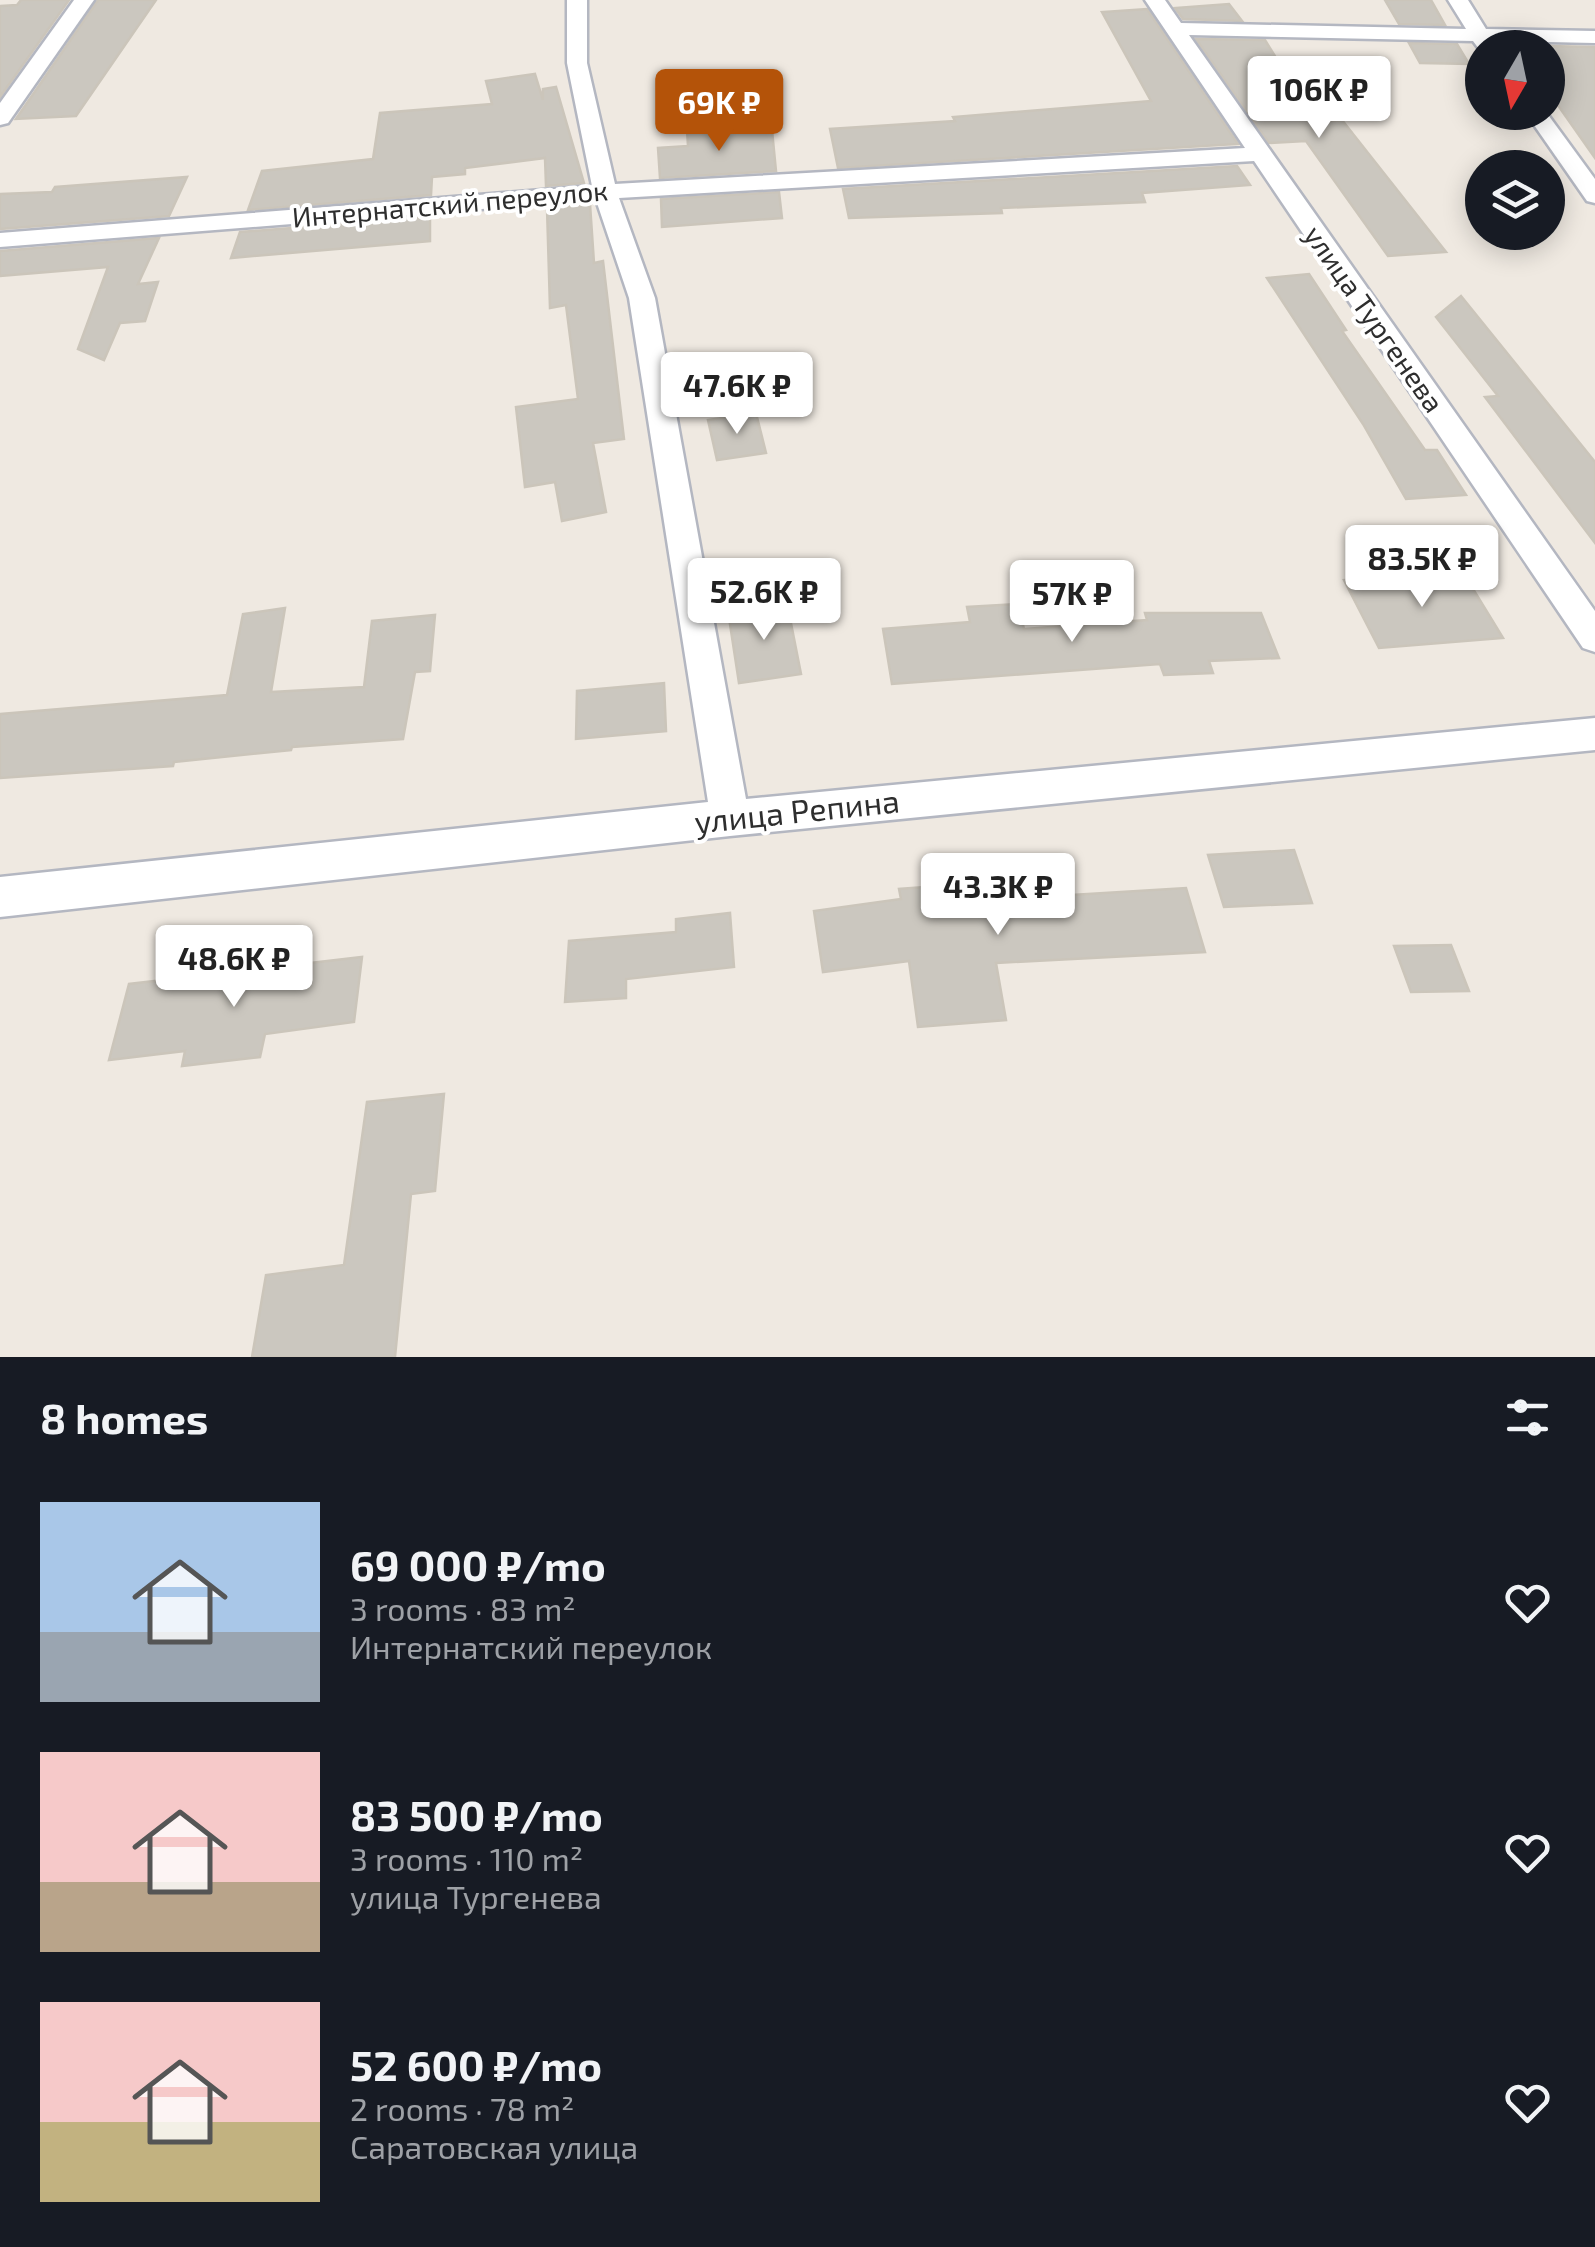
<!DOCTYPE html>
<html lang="en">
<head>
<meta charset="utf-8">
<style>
	:root { --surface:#171b24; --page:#20242c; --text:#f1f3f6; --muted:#9ea1a6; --accent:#b45309 }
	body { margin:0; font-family:"Exo 2",sans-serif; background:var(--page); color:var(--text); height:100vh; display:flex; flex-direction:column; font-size:38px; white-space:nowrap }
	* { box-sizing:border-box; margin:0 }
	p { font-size:32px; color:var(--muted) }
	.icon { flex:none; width:55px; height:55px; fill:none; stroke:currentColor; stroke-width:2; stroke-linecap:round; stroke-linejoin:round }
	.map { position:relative; height:1357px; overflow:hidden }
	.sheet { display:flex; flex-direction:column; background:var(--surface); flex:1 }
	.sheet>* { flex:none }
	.needle { width:65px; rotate:189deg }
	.controls { position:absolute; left:1465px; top:30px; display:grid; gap:20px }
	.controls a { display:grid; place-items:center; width:100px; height:100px; border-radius:50%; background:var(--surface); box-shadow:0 5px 25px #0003; font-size:50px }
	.price { position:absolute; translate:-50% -85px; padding:0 22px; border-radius:10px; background:#fff; color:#222; font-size:32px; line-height:65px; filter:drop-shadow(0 2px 5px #0008) }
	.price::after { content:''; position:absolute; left:50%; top:60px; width:30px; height:22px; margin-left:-15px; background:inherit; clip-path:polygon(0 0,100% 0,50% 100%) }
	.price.selected { background:var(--accent); color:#fff }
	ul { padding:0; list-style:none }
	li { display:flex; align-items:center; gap:30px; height:250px; padding:0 40px }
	li span { display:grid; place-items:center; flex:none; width:280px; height:200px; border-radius:0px; color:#555 }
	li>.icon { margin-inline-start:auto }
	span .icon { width:120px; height:120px; fill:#fffc; stroke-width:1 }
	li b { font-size:42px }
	h2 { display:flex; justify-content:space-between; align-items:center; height:120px; padding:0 40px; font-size:42px }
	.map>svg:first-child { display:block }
</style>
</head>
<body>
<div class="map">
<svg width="1595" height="1357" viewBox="0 0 1595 1357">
	<rect width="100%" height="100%" fill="#efe9e1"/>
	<g fill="#cbc7bf" stroke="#cbc5ba" stroke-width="2.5">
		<polygon points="21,0 69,0 0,97 0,6 17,5"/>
		<polygon points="98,0 156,0 76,116 16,119"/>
		<polygon points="1385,0 1431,0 1445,25 1399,24"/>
		<polygon points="1229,4 1242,21 1183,19 1175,8"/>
		<polygon points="1147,9 1238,144 838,168 830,129 955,121 953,117 1151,101 1102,12"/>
		<polygon points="1196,39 1265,40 1291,82 1305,81 1331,121 1342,120 1446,252 1388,256 1306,141 1269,143"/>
		<polygon points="1409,43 1457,44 1469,64 1420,63"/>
		<polygon points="1548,46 1595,47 1595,158 1548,91"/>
		<polygon points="535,74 543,100 543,89 556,87 584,183 546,186 545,158 465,168 465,174 432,177 431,195 248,210 262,171 373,159 380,113 492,104 486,81"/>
		<polygon points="728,127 728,133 772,130 776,171 660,178 658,148 688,146 687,130"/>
		<polygon points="1237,166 1250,185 1142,193 1145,202 1001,208 1002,213 849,218 843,189"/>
		<polygon points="187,177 169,216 0,229 0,194 52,192 55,187"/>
		<polygon points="779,192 782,218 662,227 661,199"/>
		<polygon points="590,204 594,263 603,261 624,439 593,443 606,512 562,521 555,482 525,487 516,407 578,399 566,305 550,308 547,208"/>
		<polygon points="430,217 430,241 231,258 240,232"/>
		<polygon points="159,238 138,284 158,282 145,321 120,323 104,360 78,349 108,267 0,276 0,251"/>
		<polygon points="1309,274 1346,330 1342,331 1425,450 1437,450 1466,495 1406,499 1363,424 1267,278"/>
		<polygon points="1461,296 1595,462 1595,543 1485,397 1498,396 1436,317"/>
		<polygon points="756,413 766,453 717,460 708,420"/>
		<polygon points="1462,571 1503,638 1379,648 1344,580"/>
		<polygon points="787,603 801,674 739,683 728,611"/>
		<polygon points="1018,604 1024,629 1147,620 1145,613 1261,613 1279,658 1209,661 1213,673 1164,675 1160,664 892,684 883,629 970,622 967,607"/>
		<polygon points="285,608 271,692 364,687 372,621 435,615 430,671 415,672 403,739 292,747 291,750 174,762 173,766 0,778 0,714 227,695 243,614"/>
		<polygon points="664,683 666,731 576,739 577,691"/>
		<polygon points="1294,850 1312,903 1224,907 1208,855"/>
		<polygon points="980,883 981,888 1068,883 1071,895 1186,888 1205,952 996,963 1006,1020 918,1027 909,961 823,972 814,911 901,899 899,889"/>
		<polygon points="730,913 734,967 626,979 626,998 565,1002 569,941 676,932 676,919"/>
		<polygon points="1451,945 1469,991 1411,992 1394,946"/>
		<polygon points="362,957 354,1022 265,1034 260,1057 182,1066 185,1051 109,1060 129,984"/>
		<polygon points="444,1094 435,1191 411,1194 395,1357 252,1357 266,1275 344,1265 367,1102"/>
	</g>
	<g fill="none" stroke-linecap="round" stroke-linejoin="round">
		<g stroke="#b4b7c1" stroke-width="5">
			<g id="street">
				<polygon points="74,0 94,0 8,123 0,125 0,103"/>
				<polygon points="567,0 587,0 587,63 615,184 1245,148 1145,0 1165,0 1181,23 1466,29 1448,0 1468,0 1486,29 1595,31 1595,43 1494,41 1498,48 1482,48 1482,53 1473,41 1189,35 1595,611 1595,652 1583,648 1254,161 619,198 655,298 746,799 1595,718 1595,750 730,836 0,917 0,877 708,802 629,298 596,200 0,247 0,233 592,186 567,63"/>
				<polygon points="1525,112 1546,112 1595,179 1595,203 1587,201"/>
			</g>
		</g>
		<use href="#street" fill="#fff" fill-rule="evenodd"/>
	</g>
	<g text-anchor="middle" stroke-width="8" stroke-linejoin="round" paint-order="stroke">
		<g font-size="28" fill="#2e2e2e" stroke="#fff">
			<text transform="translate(450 204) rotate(-5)" y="10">Интернатский переулок</text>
			<text transform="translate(1374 319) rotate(55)" y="10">улица Тургенева</text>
		</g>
		<g font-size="32" fill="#2e2e2e" stroke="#fff">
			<text transform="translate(797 812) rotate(-6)" y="11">улица Репина</text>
		</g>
	</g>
</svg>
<div class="controls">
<a><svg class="needle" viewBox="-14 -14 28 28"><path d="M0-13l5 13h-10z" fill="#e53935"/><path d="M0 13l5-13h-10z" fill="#9ea1a6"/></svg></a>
<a><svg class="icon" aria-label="layers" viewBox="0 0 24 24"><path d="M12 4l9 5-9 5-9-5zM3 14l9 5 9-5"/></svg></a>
</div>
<b class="price" style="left:1319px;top:141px">106K ₽</b>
<b class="price selected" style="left:719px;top:154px">69K ₽</b>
<b class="price" style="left:737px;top:437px">47.6K ₽</b>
<b class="price" style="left:1422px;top:610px">83.5K ₽</b>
<b class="price" style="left:764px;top:643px">52.6K ₽</b>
<b class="price" style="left:1072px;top:645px">57K ₽</b>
<b class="price" style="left:998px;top:938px">43.3K ₽</b>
<b class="price" style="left:234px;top:1010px">48.6K ₽</b>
</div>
<section class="sheet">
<h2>8 homes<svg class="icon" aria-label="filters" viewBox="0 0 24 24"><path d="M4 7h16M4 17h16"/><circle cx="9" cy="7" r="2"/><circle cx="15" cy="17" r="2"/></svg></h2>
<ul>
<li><span style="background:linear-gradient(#a9c7e8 65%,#9aa5b1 0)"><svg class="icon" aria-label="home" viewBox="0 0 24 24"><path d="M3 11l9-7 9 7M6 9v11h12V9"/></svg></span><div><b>69 000 ₽/mo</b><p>3 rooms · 83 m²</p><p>Интернатский переулок</p></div><svg class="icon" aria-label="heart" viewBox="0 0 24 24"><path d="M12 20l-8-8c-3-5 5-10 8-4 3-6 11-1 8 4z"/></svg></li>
<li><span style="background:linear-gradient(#f6c9c9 65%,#b9a48a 0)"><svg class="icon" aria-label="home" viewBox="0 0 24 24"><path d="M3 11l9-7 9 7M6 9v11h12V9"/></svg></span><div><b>83 500 ₽/mo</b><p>3 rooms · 110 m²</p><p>улица Тургенева</p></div><svg class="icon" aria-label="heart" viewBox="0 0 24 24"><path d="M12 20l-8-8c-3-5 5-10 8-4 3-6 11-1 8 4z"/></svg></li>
<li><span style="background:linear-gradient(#f6c9c9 60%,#c2b280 0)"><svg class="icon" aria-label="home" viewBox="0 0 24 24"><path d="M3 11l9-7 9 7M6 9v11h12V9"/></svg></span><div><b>52 600 ₽/mo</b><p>2 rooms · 78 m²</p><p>Саратовская улица</p></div><svg class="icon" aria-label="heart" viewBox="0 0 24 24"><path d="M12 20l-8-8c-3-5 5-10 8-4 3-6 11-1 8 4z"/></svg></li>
</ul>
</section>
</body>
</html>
